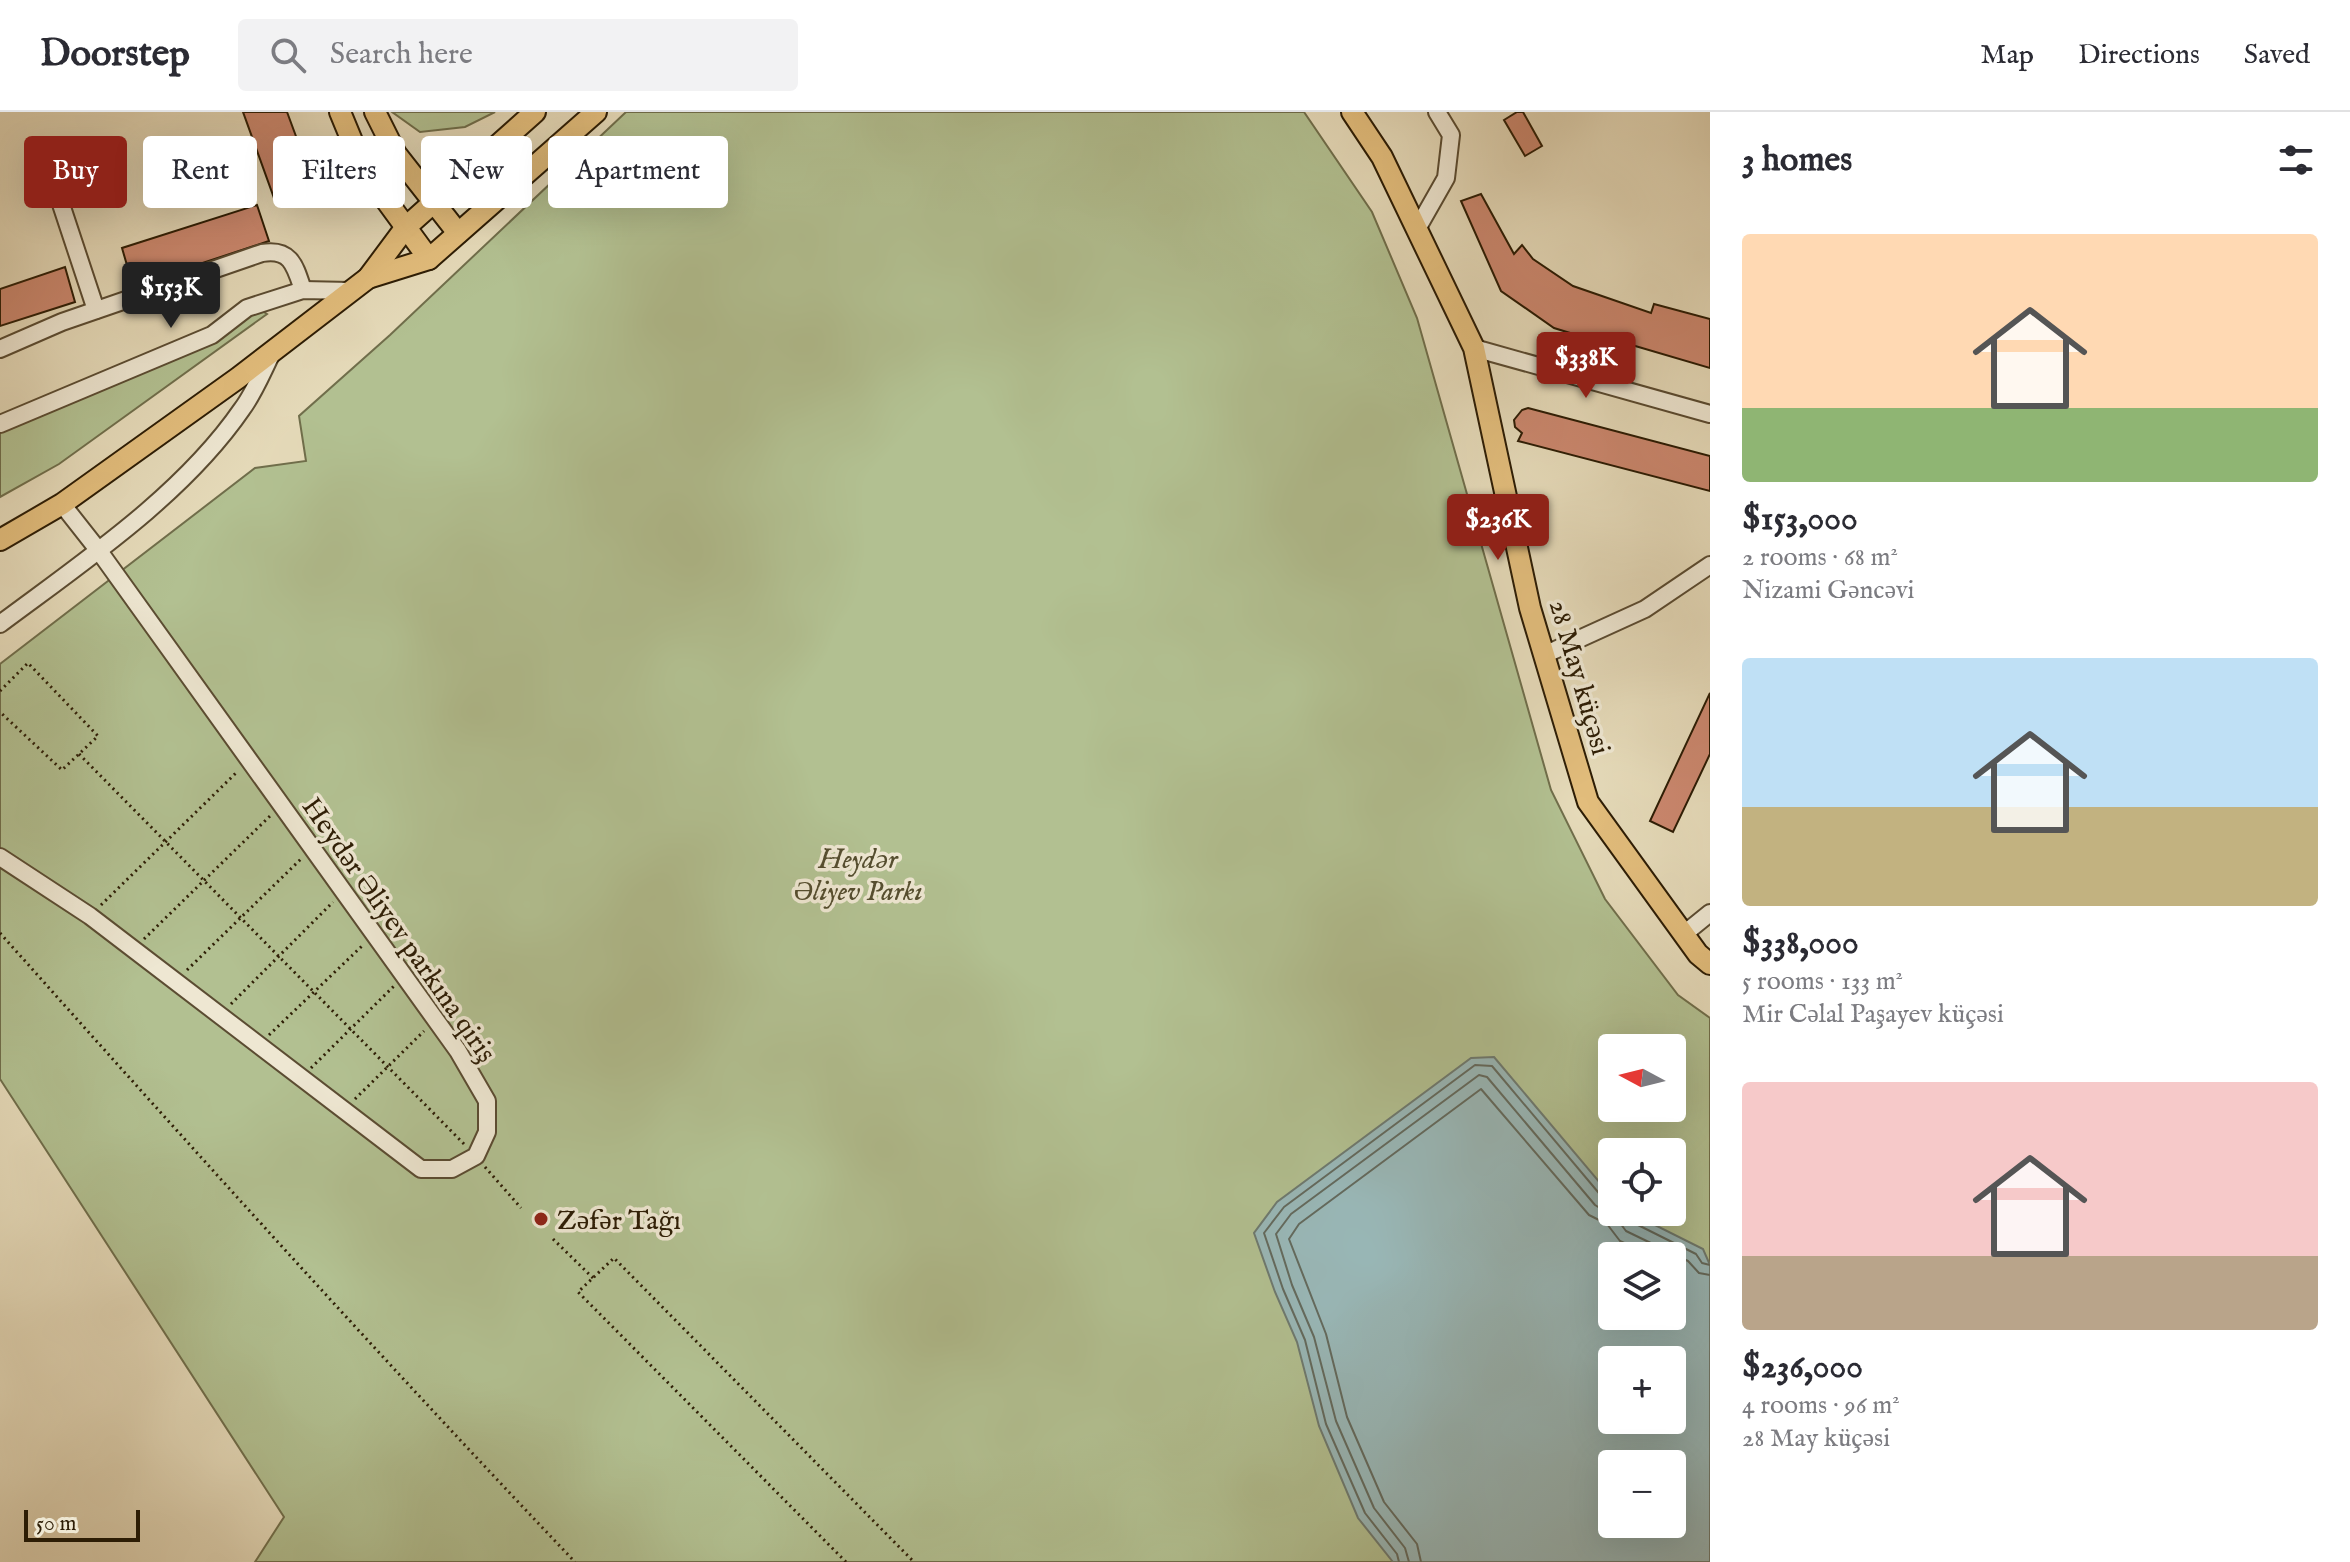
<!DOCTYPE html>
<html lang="en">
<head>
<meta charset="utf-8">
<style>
	:root { --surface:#fff; --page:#f2f2f3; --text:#2b2b33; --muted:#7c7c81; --line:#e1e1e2; --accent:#8f2418 }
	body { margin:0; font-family:"IM FELL English",serif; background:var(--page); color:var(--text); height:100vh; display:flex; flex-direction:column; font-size:30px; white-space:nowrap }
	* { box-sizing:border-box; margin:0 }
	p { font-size:26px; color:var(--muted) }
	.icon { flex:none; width:44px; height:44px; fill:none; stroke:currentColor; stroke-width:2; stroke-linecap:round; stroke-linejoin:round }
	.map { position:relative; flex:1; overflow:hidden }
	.panel { display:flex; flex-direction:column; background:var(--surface); width:640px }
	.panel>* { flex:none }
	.guide { position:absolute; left:24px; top:24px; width:760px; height:72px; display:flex; gap:16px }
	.needle { width:52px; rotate:277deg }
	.buttons { position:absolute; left:1598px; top:922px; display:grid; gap:16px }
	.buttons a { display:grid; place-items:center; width:88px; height:88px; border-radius:8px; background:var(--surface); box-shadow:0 8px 32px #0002; font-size:40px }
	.scale { position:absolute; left:24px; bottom:20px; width:116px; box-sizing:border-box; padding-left:8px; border:4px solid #2d1d05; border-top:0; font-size:22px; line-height:28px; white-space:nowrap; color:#2d1d05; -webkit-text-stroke:6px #eee7d2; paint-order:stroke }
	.price { position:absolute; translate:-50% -68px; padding:0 18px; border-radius:8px; background:var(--accent); color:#fff; font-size:26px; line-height:52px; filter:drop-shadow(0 2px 4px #0008) }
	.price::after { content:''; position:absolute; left:50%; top:48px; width:24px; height:18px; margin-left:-12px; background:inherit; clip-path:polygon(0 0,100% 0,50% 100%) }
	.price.selected { background:#222; color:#fff }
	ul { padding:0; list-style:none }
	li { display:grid; align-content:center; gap:16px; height:424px; padding:0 32px }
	li span { display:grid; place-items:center; height:248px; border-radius:8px; color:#555 }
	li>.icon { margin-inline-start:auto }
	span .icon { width:144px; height:144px; fill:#fffc; stroke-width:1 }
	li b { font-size:34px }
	h2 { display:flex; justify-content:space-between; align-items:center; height:96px; padding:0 32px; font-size:34px }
	.chip { padding:0 28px; border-radius:8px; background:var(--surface); box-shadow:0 8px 32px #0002; font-size:28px; line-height:72px }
	.chip.selected { background:var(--accent); color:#fff }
	header { display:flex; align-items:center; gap:48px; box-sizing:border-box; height:112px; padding:0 40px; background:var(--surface); border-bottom:2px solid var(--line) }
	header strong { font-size:38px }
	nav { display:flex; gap:44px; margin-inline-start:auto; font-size:28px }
	.search { width:560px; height:72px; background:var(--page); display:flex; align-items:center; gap:20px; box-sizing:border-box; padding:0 28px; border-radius:8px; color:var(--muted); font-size:30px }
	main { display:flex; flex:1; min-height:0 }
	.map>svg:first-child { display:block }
</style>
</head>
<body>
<header>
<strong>Doorstep</strong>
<div class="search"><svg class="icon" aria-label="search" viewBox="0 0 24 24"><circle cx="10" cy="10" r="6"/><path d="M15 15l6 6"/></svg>Search here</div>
<nav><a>Map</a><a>Directions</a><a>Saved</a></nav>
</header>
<main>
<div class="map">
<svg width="1710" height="1450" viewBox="0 0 1710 1450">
	<rect width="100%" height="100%" fill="#e5dab9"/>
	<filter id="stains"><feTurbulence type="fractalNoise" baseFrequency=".0025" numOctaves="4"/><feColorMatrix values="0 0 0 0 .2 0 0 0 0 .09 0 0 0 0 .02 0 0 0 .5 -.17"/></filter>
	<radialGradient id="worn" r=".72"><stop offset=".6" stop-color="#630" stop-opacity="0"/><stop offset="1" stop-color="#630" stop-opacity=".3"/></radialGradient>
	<g fill="#b2c091" stroke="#706e4b" stroke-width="2" fill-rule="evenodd">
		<polygon points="392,0 495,0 465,15 420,20"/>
		<path d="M 626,0 L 1304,0 L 1372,100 L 1417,206 L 1551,678 L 1605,787 L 1678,883 L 1710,906 L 1710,1450 L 255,1450 L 284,1405 L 0,967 L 0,552 L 255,356 L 306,349 L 299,304 L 390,223 ZM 1612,936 L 1672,936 L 1672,996 L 1612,996 ZM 1612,1040 L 1672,1040 L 1672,1100 L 1612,1100 ZM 1612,1144 L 1672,1144 L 1672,1204 L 1612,1204 ZM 1612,1248 L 1672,1248 L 1672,1308 L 1612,1308 ZM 1612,1352 L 1672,1352 L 1672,1412 L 1612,1412 Z"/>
		<polygon points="259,197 267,202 59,352 0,385 0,319 114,273 213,227"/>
	</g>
	<path fill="#99b8b8" stroke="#6e7a70" stroke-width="2" fill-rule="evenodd" d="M 1494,945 L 1612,1085 L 1612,1100 L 1629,1100 L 1703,1137 L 1710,1153 L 1710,1450 L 1393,1450 L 1358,1406 L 1319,1314 L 1297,1230 L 1275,1180 L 1254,1121 L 1277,1090 L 1471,946 ZM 1612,1144 L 1672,1144 L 1672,1204 L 1612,1204 ZM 1612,1248 L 1672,1248 L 1672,1308 L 1612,1308 ZM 1612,1352 L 1672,1352 L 1672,1412 L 1612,1412 Z"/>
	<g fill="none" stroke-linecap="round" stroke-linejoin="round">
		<g stroke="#636a5e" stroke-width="2">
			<polyline points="1616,1100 1620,1111 1626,1119 1688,1149 1699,1161 1710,1163"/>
			<polyline points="1628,1100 1632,1110 1696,1142 1702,1151 1710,1153"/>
			<polyline points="1399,1450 1397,1442 1365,1401 1326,1312 1305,1228 1283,1177 1264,1121 1284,1095 1475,953 1492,954 1603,1086 1612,1089"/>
			<polyline points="1409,1450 1405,1436 1374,1396 1336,1309 1314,1225 1292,1173 1276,1122 1291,1102 1479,963 1487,965 1595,1093 1603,1098 1612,1099"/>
			<polyline points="1421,1450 1417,1432 1384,1390 1347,1305 1326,1222 1289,1127 1299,1112 1481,977 1589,1103 1607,1112 1620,1129 1652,1144"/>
		</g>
	</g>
	<g fill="#cb886f" stroke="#2d1d05" stroke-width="2">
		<polygon points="243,0 287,0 314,73 274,86"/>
		<polygon points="1517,0 1523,0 1542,34 1525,44 1504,8"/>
		<polygon points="1481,82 1514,142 1522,133 1533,147 1573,174 1651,201 1654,192 1710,207 1710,256 1625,231 1622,237 1554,216 1501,179 1461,89"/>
		<polygon points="257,93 269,129 133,174 122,136"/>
		<polygon points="65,155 75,190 0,214 0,177"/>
		<polygon points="1528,296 1710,344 1710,379 1518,329 1522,321 1515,315 1514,308 1522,298"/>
		<polygon points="1710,581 1710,642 1673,720 1650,709"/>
	</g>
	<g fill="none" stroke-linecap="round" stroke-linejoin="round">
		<g stroke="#5b4c32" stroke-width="20">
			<g id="minor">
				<polyline points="53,68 96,198"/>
				<polyline points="1417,117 1446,66 1451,23 1437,0"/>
				<polyline points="1474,236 1710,302"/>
				<path d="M 0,237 L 62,210 L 262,141 C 291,136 295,154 303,178"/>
				<polyline points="0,312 212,223 247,196 303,178 350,179"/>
				<path d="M 0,512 C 83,450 183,383 242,297 C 254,281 262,261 271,243"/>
				<polyline points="1544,543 1645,497 1710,453"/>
				<polyline points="0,745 90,804 421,1057 452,1057 476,1044 487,1020 487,989 458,939 99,439 62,392"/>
				<polyline points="1684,822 1710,801"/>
			</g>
		</g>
		<g stroke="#2d1d05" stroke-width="24">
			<g id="major">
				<polyline points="340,0 364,58 429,147"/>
				<polyline points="375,0 396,42 458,121"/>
				<polyline points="1352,0 1382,45 1474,236 1530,496 1588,690 1698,842 1710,852"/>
				<polyline points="368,166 429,147 596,0"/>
				<polyline points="0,428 62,392 238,266 368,166 406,115 535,0"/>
			</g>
		</g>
		<g stroke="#2d1d05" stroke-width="3" stroke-dasharray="2 4" stroke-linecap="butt">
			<polyline points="0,579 28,551 98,624 62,658 0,600"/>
			<polyline points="79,642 464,1032"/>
			<polyline points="101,793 238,659"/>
			<path d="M 0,821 C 189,1033 379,1244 575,1450"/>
			<polyline points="144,827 270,704"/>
			<polyline points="187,858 302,746"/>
			<polyline points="231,892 333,790"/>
			<polyline points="269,923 362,834"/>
			<polyline points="311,956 394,874"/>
			<polyline points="355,987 424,919"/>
			<polyline points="485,1055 521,1096"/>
			<polyline points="553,1127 593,1166"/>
			<polyline points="846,1450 578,1180 614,1146 914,1450"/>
		</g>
		<use href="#minor" stroke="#eee7d2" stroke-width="16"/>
		<use href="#major" stroke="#e2bd7c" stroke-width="20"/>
	</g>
	<circle fill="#8f2418" stroke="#eee7d2" stroke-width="3" cx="541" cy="1107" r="8"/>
	<g text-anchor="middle" stroke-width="7" stroke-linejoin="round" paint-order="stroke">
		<g font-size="28" fill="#2d1d05" stroke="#eee7d2">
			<text transform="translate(1581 565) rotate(74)" y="10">28 May küçəsi</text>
			<text transform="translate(400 817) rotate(55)" y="10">Heydər Əliyev parkına qiriş</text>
		</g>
		<g font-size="28" font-style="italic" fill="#554e2f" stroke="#eee7d2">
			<text x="858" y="756">Heydər<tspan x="858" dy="32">Əliyev Parkı</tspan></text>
		</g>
		<g font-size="28" fill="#2d1d05" stroke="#eee7d2" text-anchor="start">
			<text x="557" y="1117">Zəfər Tağı</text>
		</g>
	</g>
	<rect width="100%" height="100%" filter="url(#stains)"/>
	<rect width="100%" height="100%" fill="url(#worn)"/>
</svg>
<div class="buttons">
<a><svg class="needle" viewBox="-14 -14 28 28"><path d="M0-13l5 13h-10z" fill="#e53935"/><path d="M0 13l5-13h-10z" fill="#7c7c81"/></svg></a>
<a><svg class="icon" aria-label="locate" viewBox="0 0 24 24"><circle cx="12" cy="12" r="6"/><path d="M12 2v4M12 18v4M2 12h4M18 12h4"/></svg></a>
<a><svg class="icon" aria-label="layers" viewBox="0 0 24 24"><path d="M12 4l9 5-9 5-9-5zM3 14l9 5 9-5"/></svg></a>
<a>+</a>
<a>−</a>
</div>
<div class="scale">50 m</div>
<b class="price selected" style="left:171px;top:218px">$153K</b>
<b class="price" style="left:1586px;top:288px">$338K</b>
<b class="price" style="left:1498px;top:450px">$236K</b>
<div class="guide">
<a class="chip selected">Buy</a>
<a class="chip">Rent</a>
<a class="chip">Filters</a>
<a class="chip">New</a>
<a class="chip">Apartment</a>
</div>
</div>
<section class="panel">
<h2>3 homes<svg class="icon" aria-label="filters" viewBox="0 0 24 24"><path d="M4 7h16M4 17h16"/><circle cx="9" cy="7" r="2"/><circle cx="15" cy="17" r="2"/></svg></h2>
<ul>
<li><span style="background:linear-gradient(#ffd9b3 70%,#8fb573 0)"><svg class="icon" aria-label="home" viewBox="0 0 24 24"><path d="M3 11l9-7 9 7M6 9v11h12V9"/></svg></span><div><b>$153,000</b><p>2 rooms · 68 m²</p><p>Nizami Gəncəvi</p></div></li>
<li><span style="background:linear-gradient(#bfe0f5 60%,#c2b280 0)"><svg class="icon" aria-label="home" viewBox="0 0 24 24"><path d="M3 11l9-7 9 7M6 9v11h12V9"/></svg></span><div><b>$338,000</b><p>5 rooms · 133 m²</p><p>Mir Cəlal Paşayev küçəsi</p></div></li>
<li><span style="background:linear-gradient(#f6c9c9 70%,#b9a48a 0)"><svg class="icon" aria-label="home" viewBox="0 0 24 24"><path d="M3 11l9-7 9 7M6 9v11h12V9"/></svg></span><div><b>$236,000</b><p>4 rooms · 96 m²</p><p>28 May küçəsi</p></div></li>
</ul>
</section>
</main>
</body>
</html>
